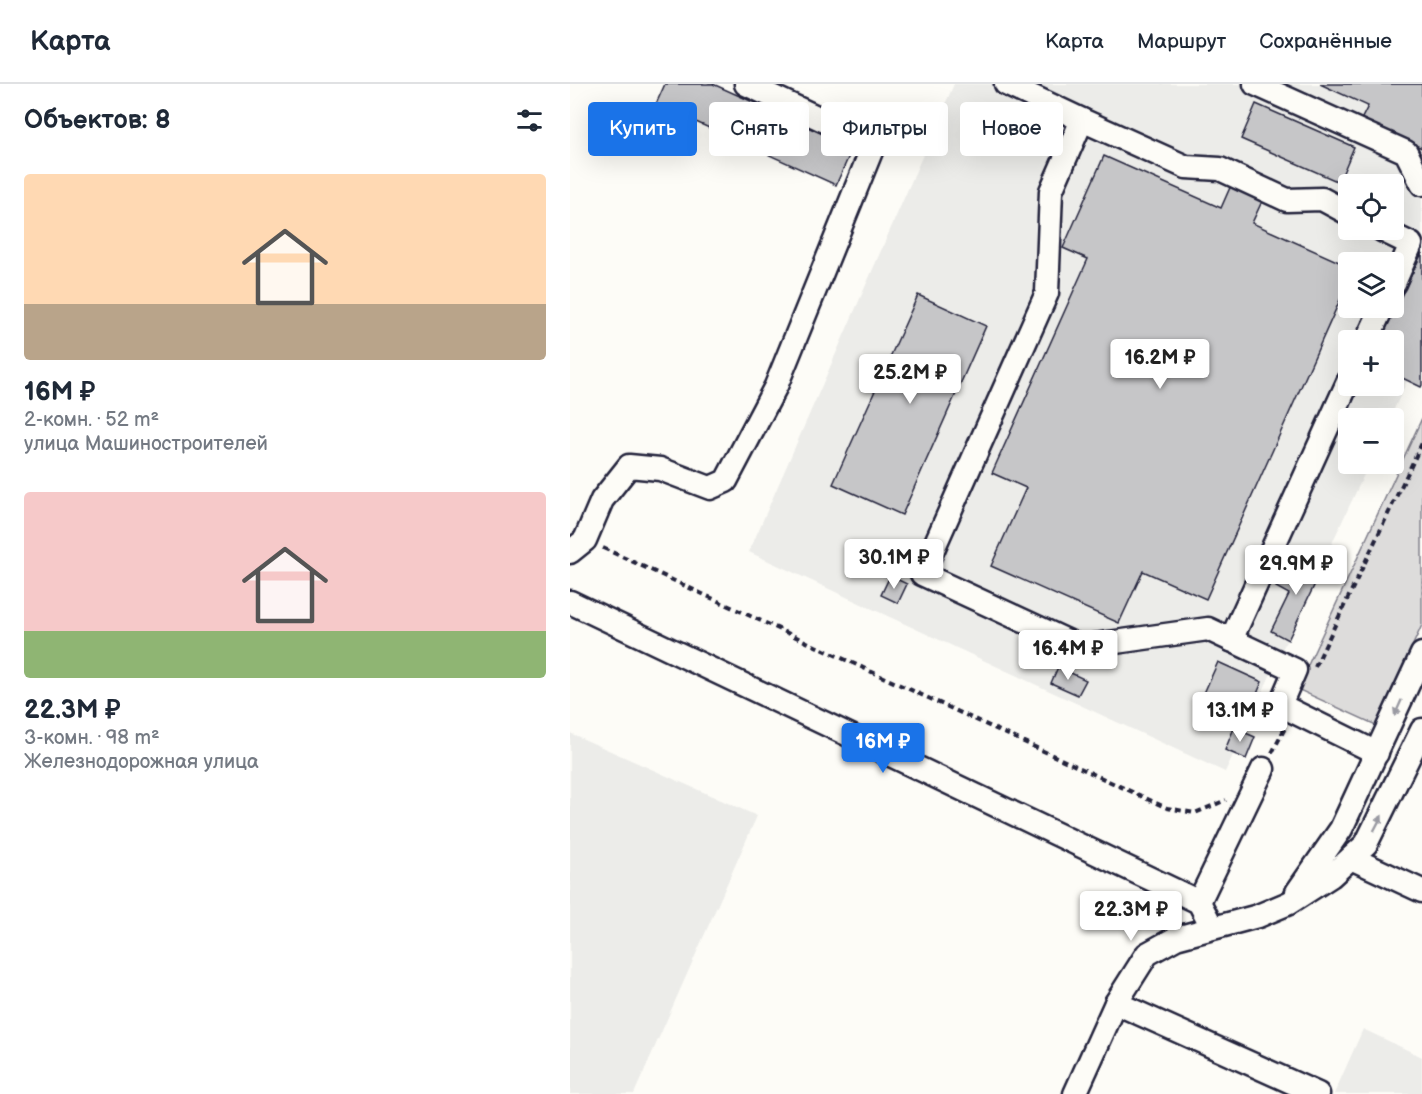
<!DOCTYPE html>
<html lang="ru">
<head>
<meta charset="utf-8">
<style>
	:root { --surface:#fff; --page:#f2f2f3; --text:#1f2937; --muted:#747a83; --line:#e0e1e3; --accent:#1a73e8 }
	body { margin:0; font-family:"Balsamiq Sans",sans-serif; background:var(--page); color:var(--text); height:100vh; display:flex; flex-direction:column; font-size:22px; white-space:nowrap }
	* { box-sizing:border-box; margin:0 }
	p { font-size:20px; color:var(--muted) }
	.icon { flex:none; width:33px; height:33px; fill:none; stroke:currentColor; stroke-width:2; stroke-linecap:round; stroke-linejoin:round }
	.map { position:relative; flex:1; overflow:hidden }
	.side { display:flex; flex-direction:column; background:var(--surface); width:570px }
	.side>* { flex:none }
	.banner { position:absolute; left:18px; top:18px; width:570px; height:54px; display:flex; gap:12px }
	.tools { position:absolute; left:768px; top:90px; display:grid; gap:12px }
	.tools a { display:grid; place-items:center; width:66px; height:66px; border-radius:6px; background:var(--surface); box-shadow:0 6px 24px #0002; font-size:30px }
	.price { position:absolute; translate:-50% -51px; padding:0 14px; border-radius:6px; background:#fff; color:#222; font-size:20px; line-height:39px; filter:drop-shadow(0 2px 3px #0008) }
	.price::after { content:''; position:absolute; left:50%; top:36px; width:18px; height:14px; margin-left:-9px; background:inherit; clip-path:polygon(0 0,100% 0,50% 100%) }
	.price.selected { background:var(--accent); color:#fff }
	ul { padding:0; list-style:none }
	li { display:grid; align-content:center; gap:12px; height:318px; padding:0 24px }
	li span { display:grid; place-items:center; height:186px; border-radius:6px; color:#555 }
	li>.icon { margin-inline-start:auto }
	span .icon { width:108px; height:108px; fill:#fffc; stroke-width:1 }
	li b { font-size:26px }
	h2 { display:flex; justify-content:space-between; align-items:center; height:72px; padding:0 24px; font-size:26px }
	.tag { padding:0 21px; border-radius:6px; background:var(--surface); box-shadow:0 6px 24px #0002; font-size:21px; line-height:54px }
	.tag.selected { background:var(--accent); color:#fff }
	header { display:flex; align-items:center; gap:36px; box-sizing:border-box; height:84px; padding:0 30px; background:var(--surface); border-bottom:2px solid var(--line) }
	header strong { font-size:28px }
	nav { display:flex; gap:33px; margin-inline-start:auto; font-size:21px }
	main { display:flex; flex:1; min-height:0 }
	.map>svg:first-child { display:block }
</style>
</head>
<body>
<header>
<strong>Карта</strong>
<nav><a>Карта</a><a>Маршрут</a><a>Сохранённые</a></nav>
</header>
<main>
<section class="side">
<h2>Объектов: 8<svg class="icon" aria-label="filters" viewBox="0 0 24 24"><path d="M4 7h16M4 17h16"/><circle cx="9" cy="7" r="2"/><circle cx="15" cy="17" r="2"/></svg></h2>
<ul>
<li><span style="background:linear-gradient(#ffd9b3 70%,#b9a48a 0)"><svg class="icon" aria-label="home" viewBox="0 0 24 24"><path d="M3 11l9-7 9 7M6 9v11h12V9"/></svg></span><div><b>16M ₽</b><p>2-комн. · 52 m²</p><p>улица Машиностроителей</p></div></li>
<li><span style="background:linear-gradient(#f6c9c9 75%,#8fb573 0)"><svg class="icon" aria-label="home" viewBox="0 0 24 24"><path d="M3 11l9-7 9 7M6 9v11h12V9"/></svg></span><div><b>22.3M ₽</b><p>3-комн. · 98 m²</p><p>Железнодорожная улица</p></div></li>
</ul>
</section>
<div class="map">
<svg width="852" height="1010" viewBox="0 0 852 1010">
	<rect width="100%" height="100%" fill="#fdfcf7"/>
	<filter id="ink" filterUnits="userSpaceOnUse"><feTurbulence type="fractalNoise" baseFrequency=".0167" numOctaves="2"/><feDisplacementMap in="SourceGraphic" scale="12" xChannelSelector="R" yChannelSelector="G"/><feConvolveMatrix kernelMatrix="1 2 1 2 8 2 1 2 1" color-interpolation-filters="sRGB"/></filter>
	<g filter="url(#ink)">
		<g fill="#ecece9" fill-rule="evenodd">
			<path d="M 384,0 L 852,0 L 852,301 L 837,297 L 820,334 L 778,334 L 778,380 L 799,380 L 655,688 L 179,468 ZM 778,100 L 824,100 L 824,146 L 778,146 ZM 778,178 L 824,178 L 824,224 L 778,224 ZM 778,256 L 824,256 L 824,302 L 778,302 Z"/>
			<polygon points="0,649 187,732 64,1010 0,1010"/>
			<polygon points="793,945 852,973 852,1010 764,1010"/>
		</g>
		<polygon fill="#dddcdb" stroke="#807f8b" stroke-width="1.5" points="852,334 852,541 806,641 727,605"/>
		<g fill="#c6c6c8" stroke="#22223b" stroke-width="1.5">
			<polygon points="95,0 143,0 283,63 266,101 86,20"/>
			<polygon points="750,0 852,0 852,64 791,36 798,22"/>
			<polygon points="686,20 784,63 769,98 671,55"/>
			<polygon points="534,72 651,124 662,99 694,113 682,139 778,182 778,198 636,515 573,487 549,539 421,482 456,404 422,389 518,175 493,164"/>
			<polygon points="852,169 852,301 851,303 824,290 824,256 810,256"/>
			<polygon points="348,211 416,242 332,431 263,400"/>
			<polygon points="735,472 754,481 718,556 701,547 719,510 706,503 711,493 722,498"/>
			<polygon points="320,492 337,500 328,519 311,511"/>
			<polygon points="648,578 692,598 675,638 630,618"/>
			<polygon points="488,583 516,596 508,611 481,599"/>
			<polygon points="664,644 685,653 676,675 655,666"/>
		</g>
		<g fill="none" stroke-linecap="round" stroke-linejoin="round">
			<g stroke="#22223b" stroke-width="27">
				<g id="minor">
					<polyline points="436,0 512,36 481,107 477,209 352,490 510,563 638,545 725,586 710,621 807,669"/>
					<polyline points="685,0 836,68 852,100"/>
					<polyline points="512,36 616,83 650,85 717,116 752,115 778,129"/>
					<polyline points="812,146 841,160 824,199"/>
					<polyline points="797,256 812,224"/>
					<polyline points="0,468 15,456 32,416 59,382 90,385 140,404 156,397 206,302 304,60 176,0"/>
					<polyline points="0,518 629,818 642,843"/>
					<polyline points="661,556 778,298"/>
					<polyline points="781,774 852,807"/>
					<polyline points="727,808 771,745 852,570"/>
					<polyline points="629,818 693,685"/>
					<polyline points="546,919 748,1010"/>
					<polyline points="505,1010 546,919 577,870 606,854 688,832 719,819 761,792 796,760 852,646"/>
				</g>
			</g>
			<g stroke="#22223b" stroke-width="4" stroke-dasharray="6 4.5" stroke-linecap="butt">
				<polyline points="33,464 597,724 625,729 656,716"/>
				<polyline points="745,583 852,359"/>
				<polyline points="702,669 715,644"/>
			</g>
			<use href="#minor" stroke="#fdfcf7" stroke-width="22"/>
		</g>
		<defs><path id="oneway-solid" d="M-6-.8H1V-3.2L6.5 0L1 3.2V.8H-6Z" transform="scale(1.5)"/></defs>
		<g fill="#9a9aa2">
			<use href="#oneway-solid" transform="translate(828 624) rotate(114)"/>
			<use href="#oneway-solid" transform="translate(808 739) rotate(-62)"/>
		</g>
	</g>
</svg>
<div class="tools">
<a><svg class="icon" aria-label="locate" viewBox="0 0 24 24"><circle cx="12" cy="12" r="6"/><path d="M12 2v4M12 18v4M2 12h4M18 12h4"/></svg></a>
<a><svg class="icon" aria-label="layers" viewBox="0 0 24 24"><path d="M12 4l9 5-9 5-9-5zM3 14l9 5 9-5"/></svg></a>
<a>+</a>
<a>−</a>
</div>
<b class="price" style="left:590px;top:306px">16.2M ₽</b>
<b class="price" style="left:340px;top:321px">25.2M ₽</b>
<b class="price" style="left:324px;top:506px">30.1M ₽</b>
<b class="price" style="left:726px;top:512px">29.9M ₽</b>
<b class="price" style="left:498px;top:597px">16.4M ₽</b>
<b class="price" style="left:670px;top:659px">13.1M ₽</b>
<b class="price selected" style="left:313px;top:690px">16M ₽</b>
<b class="price" style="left:561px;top:858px">22.3M ₽</b>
<div class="banner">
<a class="tag selected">Купить</a>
<a class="tag">Снять</a>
<a class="tag">Фильтры</a>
<a class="tag">Новое</a>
</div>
</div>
</main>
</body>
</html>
